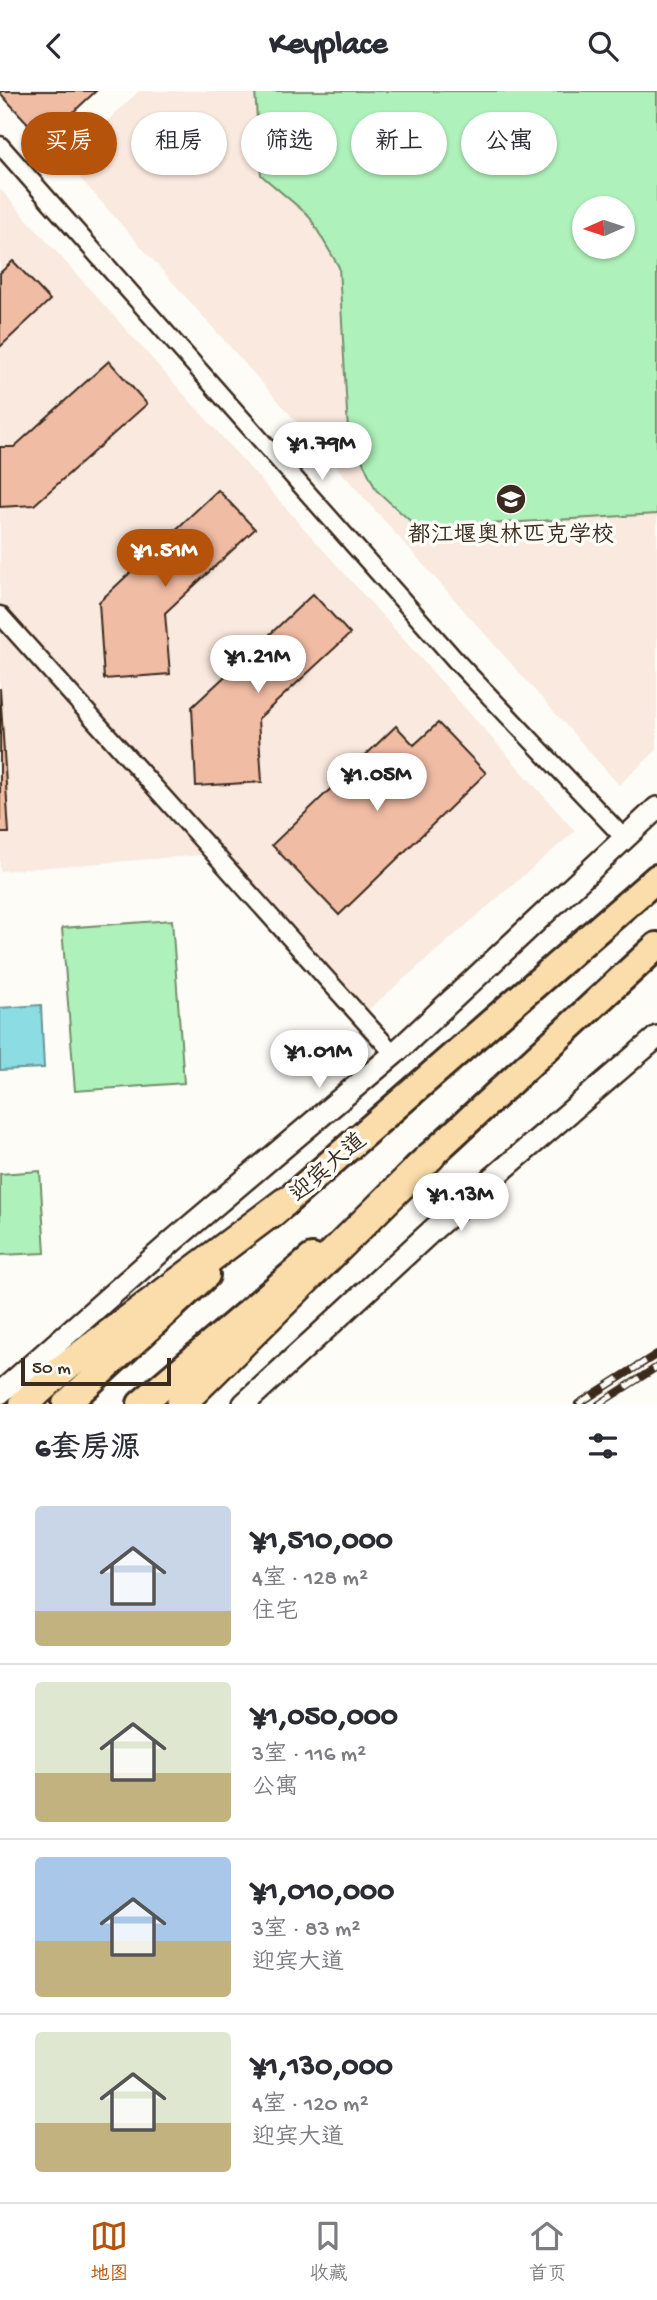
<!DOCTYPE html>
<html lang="zh">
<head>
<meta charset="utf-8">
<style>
	:root { --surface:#fff; --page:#f7f7f7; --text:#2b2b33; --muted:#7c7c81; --line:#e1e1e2; --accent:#b45309 }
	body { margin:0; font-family:"Gochi Hand","LXGW WenKai TC",sans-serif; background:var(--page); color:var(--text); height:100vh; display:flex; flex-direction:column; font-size:26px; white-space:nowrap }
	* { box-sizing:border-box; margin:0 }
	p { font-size:23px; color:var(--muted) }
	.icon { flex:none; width:38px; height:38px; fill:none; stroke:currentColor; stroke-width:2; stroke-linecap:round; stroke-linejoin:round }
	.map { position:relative; height:1313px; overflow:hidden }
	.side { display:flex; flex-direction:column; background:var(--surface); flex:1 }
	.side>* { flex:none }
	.top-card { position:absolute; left:21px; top:21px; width:616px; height:63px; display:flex; gap:14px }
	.needle { width:46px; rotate:267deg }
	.buttons { position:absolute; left:572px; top:105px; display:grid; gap:14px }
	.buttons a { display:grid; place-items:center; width:63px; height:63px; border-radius:50%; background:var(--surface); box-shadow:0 2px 5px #0004; font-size:35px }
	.scale { position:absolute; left:21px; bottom:18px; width:150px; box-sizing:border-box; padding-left:7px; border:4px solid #3b2a1e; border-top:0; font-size:19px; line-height:24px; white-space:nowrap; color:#3b2a1e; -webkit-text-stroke:5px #fdfcf7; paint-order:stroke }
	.price { position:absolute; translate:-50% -60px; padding:0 16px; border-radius:24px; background:#fff; color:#222; font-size:23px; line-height:46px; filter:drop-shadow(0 2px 4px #0008) }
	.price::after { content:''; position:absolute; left:50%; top:42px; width:21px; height:16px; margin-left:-10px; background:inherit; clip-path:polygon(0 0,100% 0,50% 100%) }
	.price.current { background:var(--accent); color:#fff }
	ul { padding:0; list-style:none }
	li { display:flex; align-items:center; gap:21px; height:175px; padding:0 35px }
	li+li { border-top:2px solid var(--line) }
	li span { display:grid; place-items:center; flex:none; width:196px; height:140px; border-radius:7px; color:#555 }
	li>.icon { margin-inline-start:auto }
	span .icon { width:84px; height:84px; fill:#fffc; stroke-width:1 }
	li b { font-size:30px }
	h2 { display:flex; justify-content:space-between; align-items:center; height:84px; padding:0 35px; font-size:30px }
	.tag { padding:0 24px; border-radius:32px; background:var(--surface); box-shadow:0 2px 5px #0004; font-size:24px; line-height:63px }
	.tag.current { background:var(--accent); color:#fff }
	header { display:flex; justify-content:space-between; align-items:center; height:91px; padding:0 35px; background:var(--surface); font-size:32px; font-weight:700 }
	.dock { display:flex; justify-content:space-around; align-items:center; height:98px; border-top:2px solid var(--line); background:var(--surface); font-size:19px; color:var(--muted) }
	.dock a { display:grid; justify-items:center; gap:4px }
	.dock .current { color:var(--accent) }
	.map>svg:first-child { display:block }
</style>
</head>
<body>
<header><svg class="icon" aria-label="back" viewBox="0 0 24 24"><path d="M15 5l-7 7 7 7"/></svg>Keyplace<svg class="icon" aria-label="search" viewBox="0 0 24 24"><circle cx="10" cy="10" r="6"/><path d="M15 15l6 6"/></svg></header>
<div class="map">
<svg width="657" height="1313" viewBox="0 0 657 1313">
	<rect width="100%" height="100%" fill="#fdfcf7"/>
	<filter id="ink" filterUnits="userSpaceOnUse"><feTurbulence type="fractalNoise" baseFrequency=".0143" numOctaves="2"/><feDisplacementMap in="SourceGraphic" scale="14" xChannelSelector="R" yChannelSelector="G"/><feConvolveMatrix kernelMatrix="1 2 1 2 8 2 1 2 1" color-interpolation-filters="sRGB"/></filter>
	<g filter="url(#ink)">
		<g fill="#f9e9de" fill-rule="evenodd">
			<path d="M 139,0 L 657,0 L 657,659 L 619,694 L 65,70 ZM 584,117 L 623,117 L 623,156 L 584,156 Z"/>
			<polygon points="0,98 575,740 361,925 214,763 0,780"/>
		</g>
		<g fill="#aef1bb" stroke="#748e6c" stroke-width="2" fill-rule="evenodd">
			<path d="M 255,0 L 657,0 L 657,423 L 418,437 L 376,399 L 348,339 L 339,176 L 309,125 L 261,84 ZM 584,117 L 623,117 L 623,156 L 584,156 Z"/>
			<polygon points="172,829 184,992 75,1000 62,837"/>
			<polygon points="40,1080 45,1162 0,1164 0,1083"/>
		</g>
		<polygon fill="#8bdce3" stroke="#6b9594" stroke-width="2" points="41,914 44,977 0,979 0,917"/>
		<g fill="#f1bca4" stroke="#3b2a1e" stroke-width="2">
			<polygon points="96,0 43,49 0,2 1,0"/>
			<polygon points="13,170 50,209 0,256 0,182"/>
			<polygon points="109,270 147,313 34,414 0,416 0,356 14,356"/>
			<polygon points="218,399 255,438 165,522 170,583 104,588 99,511"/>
			<polygon points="313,503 350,543 258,628 262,691 196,695 192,616"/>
			<polygon points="0,597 9,742 0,742"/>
			<polygon points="438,632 486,682 339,824 272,754 396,635 414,654"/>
		</g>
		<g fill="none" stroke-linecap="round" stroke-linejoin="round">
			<g stroke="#3b2a1e" stroke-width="21">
				<g id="minor">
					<polyline points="0,54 458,572 624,747"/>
					<polyline points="0,524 394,963"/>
				</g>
			</g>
			<g stroke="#3b2a1e" stroke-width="26">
				<g id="tertiary">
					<polyline points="0,1302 175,1148 394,963 657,717"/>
					<polyline points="244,1313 436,1136 657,946"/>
				</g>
			</g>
			<g stroke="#3b2a1e" stroke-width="32">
				<g id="primary">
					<polyline points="416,1078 657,855"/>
					<polyline points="271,1124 657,787"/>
					<polyline points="66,1313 206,1184"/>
					<polyline points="141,1313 312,1167"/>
				</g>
			</g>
			<g stroke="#3b2a1e" stroke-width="33">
				<g id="trunk">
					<polyline points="24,1313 64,1277 285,1111"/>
					<polyline points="181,1313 431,1065"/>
				</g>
			</g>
			<use href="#minor" stroke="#fdfcf7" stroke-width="16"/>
			<use href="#tertiary" stroke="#fdfcf7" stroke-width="21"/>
			<use href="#primary" stroke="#faddab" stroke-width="26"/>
			<use href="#trunk" stroke="#faddab" stroke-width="28"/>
			<g stroke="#3b2a1e" stroke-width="8">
				<g id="rail">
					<polyline points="578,1313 657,1263"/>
					<polyline points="599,1313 657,1276"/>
				</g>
			</g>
			<use href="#rail" stroke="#fdfcf7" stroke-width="5" stroke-dasharray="16" stroke-linecap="butt"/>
		</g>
	</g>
	<defs>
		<g id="university-disc" transform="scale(1.575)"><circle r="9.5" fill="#3b2a1e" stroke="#fdfcf7"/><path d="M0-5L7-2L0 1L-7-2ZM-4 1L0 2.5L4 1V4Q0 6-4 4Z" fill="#fff"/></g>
	</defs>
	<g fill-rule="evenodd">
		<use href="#university-disc" x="511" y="408"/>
	</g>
	<g text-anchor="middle" stroke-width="7" stroke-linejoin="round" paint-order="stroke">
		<g font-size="23" fill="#3b2a1e" stroke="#fdfcf7">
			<text x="511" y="450">都江堰奥林匹克学校</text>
		</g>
		<g font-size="23" fill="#3b2a1e" stroke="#fdfcf7">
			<text transform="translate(327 1075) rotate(-41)" y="8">迎宾大道</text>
		</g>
	</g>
</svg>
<div class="buttons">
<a><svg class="needle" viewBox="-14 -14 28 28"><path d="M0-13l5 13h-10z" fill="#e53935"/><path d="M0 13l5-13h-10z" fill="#7c7c81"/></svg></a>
</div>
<div class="scale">50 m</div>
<b class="price" style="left:322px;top:391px">¥1.79M</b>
<b class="price current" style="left:165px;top:498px">¥1.51M</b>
<b class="price" style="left:258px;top:604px">¥1.21M</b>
<b class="price" style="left:377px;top:722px">¥1.05M</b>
<b class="price" style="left:319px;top:999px">¥1.01M</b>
<b class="price" style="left:461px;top:1142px">¥1.13M</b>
<div class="top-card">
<a class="tag current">买房</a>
<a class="tag">租房</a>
<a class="tag">筛选</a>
<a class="tag">新上</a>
<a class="tag">公寓</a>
</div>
</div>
<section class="side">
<h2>6套房源<svg class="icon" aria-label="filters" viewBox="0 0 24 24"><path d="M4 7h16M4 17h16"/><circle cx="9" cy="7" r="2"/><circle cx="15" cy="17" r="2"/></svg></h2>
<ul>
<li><span style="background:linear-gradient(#c9d6e8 75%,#c2b280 0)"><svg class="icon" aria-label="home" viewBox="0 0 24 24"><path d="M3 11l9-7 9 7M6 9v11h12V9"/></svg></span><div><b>¥1,510,000</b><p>4室 · 128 m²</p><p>住宅</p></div></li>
<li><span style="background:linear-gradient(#dfe7d0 65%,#c2b280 0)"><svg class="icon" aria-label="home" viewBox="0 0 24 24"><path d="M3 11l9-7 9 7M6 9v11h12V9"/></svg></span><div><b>¥1,050,000</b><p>3室 · 116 m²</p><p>公寓</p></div></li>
<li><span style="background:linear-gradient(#a9c7e8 60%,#c2b280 0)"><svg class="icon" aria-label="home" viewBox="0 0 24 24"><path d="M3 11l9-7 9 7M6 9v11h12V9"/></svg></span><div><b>¥1,010,000</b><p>3室 · 83 m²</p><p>迎宾大道</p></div></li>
<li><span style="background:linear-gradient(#dfe7d0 65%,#c2b280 0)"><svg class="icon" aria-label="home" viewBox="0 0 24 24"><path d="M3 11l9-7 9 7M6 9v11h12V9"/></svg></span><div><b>¥1,130,000</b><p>4室 · 120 m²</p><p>迎宾大道</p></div></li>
</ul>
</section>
<nav class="dock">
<a class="current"><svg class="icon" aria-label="map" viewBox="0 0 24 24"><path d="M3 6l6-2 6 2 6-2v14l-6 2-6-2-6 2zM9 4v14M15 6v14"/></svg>地图</a>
<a><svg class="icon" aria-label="saved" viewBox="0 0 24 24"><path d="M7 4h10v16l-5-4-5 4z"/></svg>收藏</a>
<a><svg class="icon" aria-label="home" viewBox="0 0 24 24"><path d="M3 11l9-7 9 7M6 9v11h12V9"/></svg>首页</a>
</nav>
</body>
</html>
